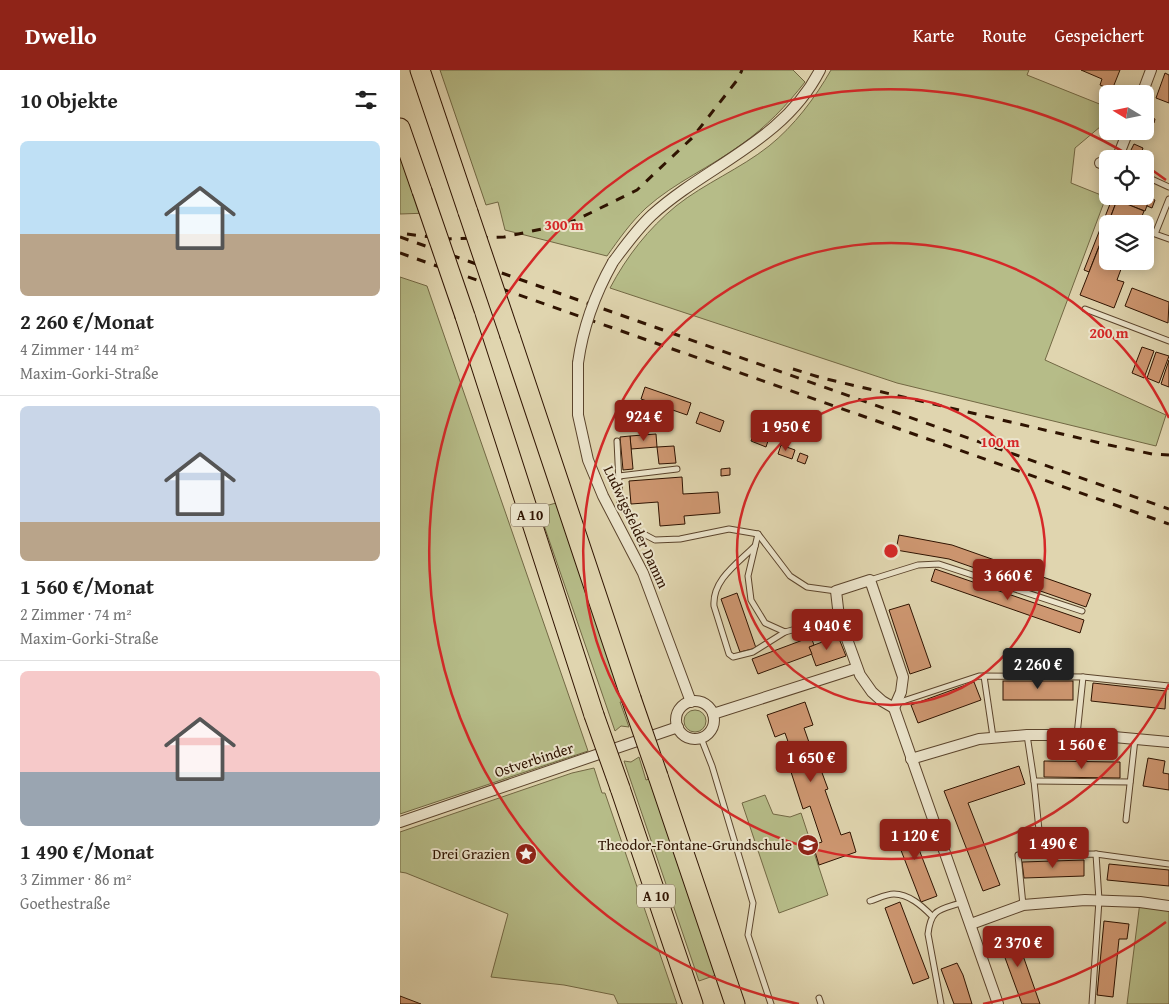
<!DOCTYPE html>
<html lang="de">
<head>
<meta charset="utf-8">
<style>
	:root { --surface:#fff; --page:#f6f6f6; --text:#222; --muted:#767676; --line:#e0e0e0; --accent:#8f2418 }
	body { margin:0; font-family:"Gentium Book Plus",serif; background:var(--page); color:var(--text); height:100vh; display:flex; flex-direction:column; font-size:19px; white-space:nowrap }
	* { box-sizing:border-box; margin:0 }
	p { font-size:16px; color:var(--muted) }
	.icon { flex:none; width:28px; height:28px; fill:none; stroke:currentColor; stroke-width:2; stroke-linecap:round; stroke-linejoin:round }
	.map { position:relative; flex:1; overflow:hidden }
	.drawer { display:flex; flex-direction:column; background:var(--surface); width:400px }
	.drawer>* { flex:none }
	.needle { width:32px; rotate:280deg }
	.fabs { position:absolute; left:699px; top:15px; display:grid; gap:10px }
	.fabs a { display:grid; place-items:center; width:55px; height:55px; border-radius:8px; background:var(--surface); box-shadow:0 2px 12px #0003; font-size:25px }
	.price { position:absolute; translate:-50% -42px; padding:0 11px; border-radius:5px; background:var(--accent); color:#fff; font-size:16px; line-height:32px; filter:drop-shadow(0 1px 2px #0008) }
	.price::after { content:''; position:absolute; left:50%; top:30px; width:15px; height:11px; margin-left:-8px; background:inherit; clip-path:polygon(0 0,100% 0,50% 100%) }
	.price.current { background:#222; color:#fff }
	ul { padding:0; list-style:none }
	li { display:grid; align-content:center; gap:10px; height:265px; padding:0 20px }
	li+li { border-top:1px solid var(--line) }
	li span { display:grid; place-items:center; height:155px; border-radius:8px; color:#555 }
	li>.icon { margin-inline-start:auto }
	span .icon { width:90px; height:90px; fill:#fffc; stroke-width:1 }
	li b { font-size:21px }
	h2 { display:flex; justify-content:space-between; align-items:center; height:60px; padding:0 20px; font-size:21px }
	header { display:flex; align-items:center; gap:30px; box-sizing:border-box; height:70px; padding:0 25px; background:var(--accent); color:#fff }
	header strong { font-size:24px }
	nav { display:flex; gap:28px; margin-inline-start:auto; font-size:18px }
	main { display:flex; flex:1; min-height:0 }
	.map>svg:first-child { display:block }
</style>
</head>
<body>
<header>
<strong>Dwello</strong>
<nav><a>Karte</a><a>Route</a><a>Gespeichert</a></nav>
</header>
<main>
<section class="drawer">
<h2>10 Objekte<svg class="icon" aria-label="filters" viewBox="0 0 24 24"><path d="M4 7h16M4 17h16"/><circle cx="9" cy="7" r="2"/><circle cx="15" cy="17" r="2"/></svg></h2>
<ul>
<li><span style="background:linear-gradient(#bfe0f5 60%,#b9a48a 0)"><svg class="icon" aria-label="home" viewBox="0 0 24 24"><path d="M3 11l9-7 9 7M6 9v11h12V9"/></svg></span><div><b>2 260 €/Monat</b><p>4 Zimmer · 144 m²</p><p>Maxim-Gorki-Straße</p></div></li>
<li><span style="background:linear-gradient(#c9d6e8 75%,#b9a48a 0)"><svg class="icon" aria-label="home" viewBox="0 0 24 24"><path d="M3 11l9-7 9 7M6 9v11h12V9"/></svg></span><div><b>1 560 €/Monat</b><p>2 Zimmer · 74 m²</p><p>Maxim-Gorki-Straße</p></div></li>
<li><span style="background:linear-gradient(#f6c9c9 65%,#9aa5b1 0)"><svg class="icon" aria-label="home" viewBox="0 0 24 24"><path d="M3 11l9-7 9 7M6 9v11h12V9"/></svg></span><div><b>1 490 €/Monat</b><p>3 Zimmer · 86 m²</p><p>Goethestraße</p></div></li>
</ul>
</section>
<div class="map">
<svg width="769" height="934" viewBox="0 0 769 934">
	<rect width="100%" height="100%" fill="#e0d5af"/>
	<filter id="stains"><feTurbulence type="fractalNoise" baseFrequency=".004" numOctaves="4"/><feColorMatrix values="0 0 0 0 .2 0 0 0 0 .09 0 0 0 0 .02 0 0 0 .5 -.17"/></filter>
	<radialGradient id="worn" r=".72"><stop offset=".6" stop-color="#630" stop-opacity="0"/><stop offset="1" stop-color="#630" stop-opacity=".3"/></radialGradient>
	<g fill="#b6bc88" stroke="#726844">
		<path d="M 40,0 L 393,0 L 405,12 C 387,35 366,57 342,74 C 311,97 275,112 246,138 C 231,152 219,169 207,186 L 105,160 L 98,132 L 86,135 Z"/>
		<path d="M 431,0 L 629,0 L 627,5 L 707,37 L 707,51 L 675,78 L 671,113 L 706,127 L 645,290 L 766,345 L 756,376 L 497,313 L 210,218 C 227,186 248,159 276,136 C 305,113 340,99 369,76 C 394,56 415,28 431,0 Z"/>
		<polygon points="0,58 29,143 0,144"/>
		<polygon points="0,207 27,216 188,681 0,744"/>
		<polygon points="156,433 223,631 220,632 229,657 221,656 215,661 138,438"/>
		<circle cx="295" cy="651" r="11"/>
		<polygon points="239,687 246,710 249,709 316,905 299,911 224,691 231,692"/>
		<polygon points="194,698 202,723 205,723 277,934 218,934 214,925 164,915 91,907 108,844 6,803 0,802 0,762 172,703"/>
		<polygon points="365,725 373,744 390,747 401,743 428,825 379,843 342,733"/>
		<polygon points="740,832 769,836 769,934 727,934"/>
	</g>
	<g fill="#ce9771" stroke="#2f1301">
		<polygon points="681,0 720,0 712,20 700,15 702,9"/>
		<polygon points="765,3 769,5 769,33 756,28"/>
		<polygon points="747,46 755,49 754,53 745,50"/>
		<polygon points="734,74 743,78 739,89 728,86"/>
		<polygon points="745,120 752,122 745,141 716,130 717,126 745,126"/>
		<polygon points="750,128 755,130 752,138 747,136"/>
		<polygon points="712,129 717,130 689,202 684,200"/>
		<polygon points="717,130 744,141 739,154 708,154"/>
		<polygon points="708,154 708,191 724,191 717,210 724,212 714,238 680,225"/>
		<polygon points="732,218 769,232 768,253 725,236"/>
		<polygon points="742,277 754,281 744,308 732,303"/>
		<polygon points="756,282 769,286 759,313 747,308"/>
		<polygon points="769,290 769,317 761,314"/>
		<polygon points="245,317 291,333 287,345 241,329"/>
		<polygon points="300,342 324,351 320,362 296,353"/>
		<polygon points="403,357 416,362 413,371 400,366"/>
		<polygon points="354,362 369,368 366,377 351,371"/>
		<polygon points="256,364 257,377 231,379 230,366"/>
		<polygon points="230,366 233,399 223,400 220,367"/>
		<polygon points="381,375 395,380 392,389 378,384"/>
		<polygon points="274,376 276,393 259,394 257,377"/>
		<polygon points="400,383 408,386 405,394 397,391"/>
		<polygon points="330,398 330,405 321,406 321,399"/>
		<polygon points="282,407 283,424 318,422 320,443 284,446 285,454 260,456 258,432 231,434 229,411"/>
		<polygon points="499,465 552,475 691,524 686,537 549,489 496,480"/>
		<polygon points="535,499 684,550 680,563 531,511"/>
		<polygon points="337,523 356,578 340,582 321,529"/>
		<polygon points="509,534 531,597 510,604 489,540"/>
		<polygon points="438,566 446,586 416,596 409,577"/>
		<polygon points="411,567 414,575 409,577 412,584 358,604 352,589"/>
		<rect x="603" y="611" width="70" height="19"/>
		<polygon points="574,612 581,630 518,653 511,635"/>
		<polygon points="693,613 766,621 765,639 691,631"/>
		<polygon points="405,632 413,655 404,658 419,701 421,700 428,719 425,720 441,765 450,762 456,782 419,795 413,775 422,772 410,736 403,739 391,702 398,700 385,663 375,667 367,645"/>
		<polygon points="748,688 765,691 763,703 769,704 769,720 743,716"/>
		<polygon points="644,691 720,692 720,708 644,707"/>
		<polygon points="619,696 625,714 568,733 600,815 583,821 544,721"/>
		<polygon points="508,751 537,826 521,832 492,757"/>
		<polygon points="684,790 684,806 624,808 622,792"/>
		<polygon points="709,794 769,800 769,816 707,810"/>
		<polygon points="500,832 529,908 513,914 485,838"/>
		<polygon points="704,851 729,854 727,869 719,869 713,927 697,925"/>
		<polygon points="614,860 640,934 622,934 604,885 597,865"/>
		<polygon points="557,893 563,905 572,934 554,934 541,899"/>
		<polygon points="0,926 21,934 0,934"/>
	</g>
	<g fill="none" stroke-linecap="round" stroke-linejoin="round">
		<g stroke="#5b442c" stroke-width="7">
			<g id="service">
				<polyline points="745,106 769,117"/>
				<polyline points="769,129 755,164 769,169"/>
				<polyline points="685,239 769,271"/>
				<polyline points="217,371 220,434 238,461 255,470 280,469 329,459 358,464 390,506 407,517 436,521"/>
				<polyline points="219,406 277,399"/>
				<polyline points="358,464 348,506 351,530 365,553 385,562 439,547"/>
				<path d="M 355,476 C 338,493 312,510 314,536 L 329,584 L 333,587 L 353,582 L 385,562"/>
				<polyline points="470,510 518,495 539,494 682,541"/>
				<polyline points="584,606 593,667"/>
				<polyline points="497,633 579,606 683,607 769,616"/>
				<polyline points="627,665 634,711 639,760"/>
				<polyline points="677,665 683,607"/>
				<polyline points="301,668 312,696 353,833 348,865 371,934"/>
				<polyline points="634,711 730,712"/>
				<polyline points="726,750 735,669"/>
				<path d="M 470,831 C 477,829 486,824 494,824 C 509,824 522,836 532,846"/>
				<polyline points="623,835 618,785 696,784 769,794"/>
				<polyline points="419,928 421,934"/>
				<path d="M 541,934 L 528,864 C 531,837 541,840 563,832"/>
				<polyline points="692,934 699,830 696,784"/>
			</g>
		</g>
		<g stroke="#5b442c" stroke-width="12">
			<g id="minor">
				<polyline points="742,24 751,0"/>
				<polyline points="717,89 728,61"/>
				<polyline points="700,93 708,93"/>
				<path d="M 213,192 C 225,176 237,159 252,145 C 307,95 384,71 420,0"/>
				<polyline points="178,293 178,345 188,390 203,426 243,503 291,632"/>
				<polygon points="470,510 503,607 501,622 494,638 482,631 472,622 460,605 439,547 436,521"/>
				<circle cx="295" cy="650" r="19"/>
				<polyline points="494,638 598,934"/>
				<polyline points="313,644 457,598"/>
				<polyline points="511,689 579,669 627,665 692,665 769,672"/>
				<polyline points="0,752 278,657"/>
				<polyline points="571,854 623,835 685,830 740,832 769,836"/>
			</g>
		</g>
		<g stroke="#2f1301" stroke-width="21">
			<g id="motorway">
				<polyline points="20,0 68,142"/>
				<polyline points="0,58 22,121"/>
				<polyline points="65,246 194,645"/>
				<polyline points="110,266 231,628"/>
				<polyline points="258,706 335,934"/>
				<polyline points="220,718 293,934"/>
			</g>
		</g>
		<use href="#service" stroke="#ebe4cb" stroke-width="5"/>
		<use href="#minor" stroke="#ebe4cb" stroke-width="10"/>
		<use href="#motorway" stroke="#e0d5af" stroke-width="19"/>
		<g stroke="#2f1301" stroke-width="3" stroke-dasharray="9 9" stroke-linecap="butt">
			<polyline points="7,164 45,169 104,167 156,156 176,150 237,120 292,68 338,9 342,0"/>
			<polyline points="0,167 769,439"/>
			<polyline points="0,183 769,454"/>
			<polyline points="393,299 422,308 709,375 752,384 769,385"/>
		</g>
		<g stroke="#5b442c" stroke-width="12" stroke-linecap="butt">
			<path id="minor-bridge" d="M 178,293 C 183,256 195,224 213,192"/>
		</g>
		<g stroke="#2f1301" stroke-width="21" stroke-linecap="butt">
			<g id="motorway-bridge">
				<polyline points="22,121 65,246"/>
				<polyline points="68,142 110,266"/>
				<polyline points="231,628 258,706"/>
				<polyline points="194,645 220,718"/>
			</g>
		</g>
		<use href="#minor-bridge" stroke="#ebe4cb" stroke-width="10"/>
		<use href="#motorway-bridge" stroke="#e0d5af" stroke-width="19"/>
	</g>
	<g fill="none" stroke="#d62828" stroke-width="2.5">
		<circle cx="491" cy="481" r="154"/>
		<path d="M769 614A308 308 0 1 1 769 348"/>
		<path d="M766 852A462 462 0 0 1 583 934M399 934A462 462 0 1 1 732 87M746 96A462 462 0 0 1 766 110"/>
	</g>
	<defs>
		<g id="school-disc" transform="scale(1.125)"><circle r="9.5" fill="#8f2418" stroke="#ebe4cb"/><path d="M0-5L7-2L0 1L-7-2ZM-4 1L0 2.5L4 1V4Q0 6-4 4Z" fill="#fff"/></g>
		<g id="sight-disc" transform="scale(1.125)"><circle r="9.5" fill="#8f2418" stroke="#ebe4cb"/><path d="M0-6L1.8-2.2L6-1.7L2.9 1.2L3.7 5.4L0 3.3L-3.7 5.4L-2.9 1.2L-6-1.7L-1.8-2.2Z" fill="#fff"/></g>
	</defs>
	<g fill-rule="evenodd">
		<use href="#school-disc" x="408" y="775"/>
		<use href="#sight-disc" x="126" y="784"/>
	</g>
	<g text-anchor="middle" stroke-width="4" stroke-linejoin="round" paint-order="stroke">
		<g fill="#ebe4cb" stroke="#67523e" stroke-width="1">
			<rect x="111" y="433.5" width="38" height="23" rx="4"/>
			<rect x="237" y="814.5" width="38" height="23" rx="4"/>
		</g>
		<g font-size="14" font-weight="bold" fill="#2f1301">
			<text x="130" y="450">A 10</text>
			<text x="256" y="831">A 10</text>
		</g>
		<g font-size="15" fill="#2f1301" stroke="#ebe4cb">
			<text transform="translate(236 457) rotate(65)" y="5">Ludwigsfelder Damm</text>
			<text transform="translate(134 690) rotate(-18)" y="5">Ostverbinder</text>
		</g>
		<g font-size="15" fill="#2f1301" stroke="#ebe4cb" text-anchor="end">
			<text x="392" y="780">Theodor-Fontane-Grundschule</text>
			<text x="110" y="789">Drei Grazien</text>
		</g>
	</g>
	<circle cx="491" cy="481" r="8" fill="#d62828" stroke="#ebe4cb" stroke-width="2.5"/>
	<g font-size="15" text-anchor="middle" font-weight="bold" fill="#d62828" stroke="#ebe4cb" stroke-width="4" stroke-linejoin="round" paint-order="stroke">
		<text x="164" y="160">300 m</text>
		<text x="709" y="268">200 m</text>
		<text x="600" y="377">100 m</text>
	</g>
	<rect width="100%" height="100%" filter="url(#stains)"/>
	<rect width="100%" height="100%" fill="url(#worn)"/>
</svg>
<div class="fabs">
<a><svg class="needle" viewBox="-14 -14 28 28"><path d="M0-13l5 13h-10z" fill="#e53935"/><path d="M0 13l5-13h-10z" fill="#767676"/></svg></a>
<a><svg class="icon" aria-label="locate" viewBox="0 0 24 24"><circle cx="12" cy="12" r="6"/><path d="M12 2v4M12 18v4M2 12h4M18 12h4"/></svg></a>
<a><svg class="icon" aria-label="layers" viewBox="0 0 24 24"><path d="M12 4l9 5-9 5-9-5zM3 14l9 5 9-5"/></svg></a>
</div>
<b class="price" style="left:244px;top:372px">924 €</b>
<b class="price" style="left:386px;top:382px">1 950 €</b>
<b class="price" style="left:608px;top:531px">3 660 €</b>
<b class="price" style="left:427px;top:581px">4 040 €</b>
<b class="price current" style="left:638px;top:620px">2 260 €</b>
<b class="price" style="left:682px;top:700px">1 560 €</b>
<b class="price" style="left:411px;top:713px">1 650 €</b>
<b class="price" style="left:515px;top:791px">1 120 €</b>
<b class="price" style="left:653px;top:799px">1 490 €</b>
<b class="price" style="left:618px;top:898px">2 370 €</b>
</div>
</main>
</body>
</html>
